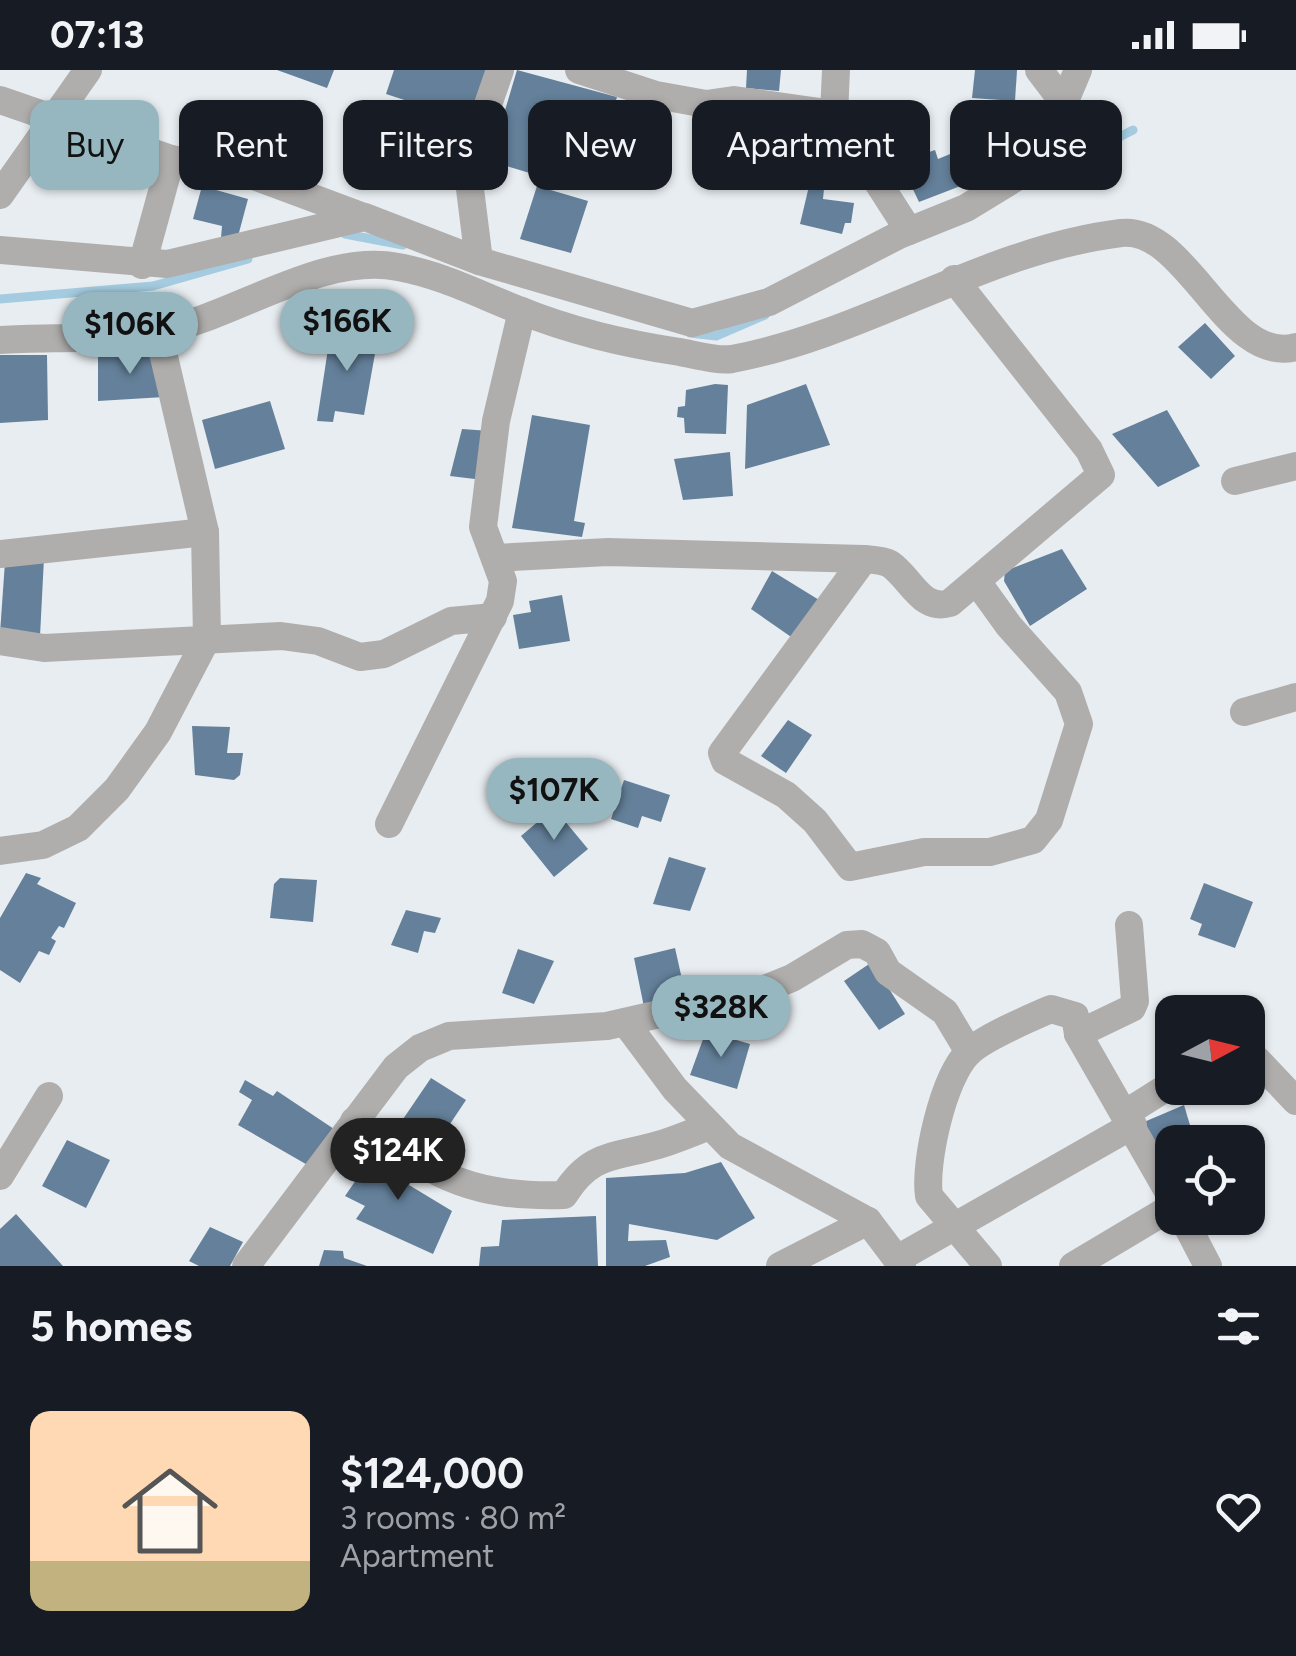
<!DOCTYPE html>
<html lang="en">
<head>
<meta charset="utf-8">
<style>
	:root { --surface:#171b24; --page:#20242c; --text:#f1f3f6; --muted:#9ea1a6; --line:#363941; --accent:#97b7c0 }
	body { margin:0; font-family:Figtree,sans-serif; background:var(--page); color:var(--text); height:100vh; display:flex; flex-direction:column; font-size:38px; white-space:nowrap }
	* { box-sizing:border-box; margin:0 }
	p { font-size:32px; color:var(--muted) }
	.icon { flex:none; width:55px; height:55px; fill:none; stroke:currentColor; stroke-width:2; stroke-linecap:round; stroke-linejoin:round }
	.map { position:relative; height:1196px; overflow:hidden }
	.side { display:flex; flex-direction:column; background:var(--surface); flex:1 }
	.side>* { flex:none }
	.top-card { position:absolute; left:30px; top:30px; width:1238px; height:90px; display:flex; gap:20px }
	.needle { width:65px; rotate:83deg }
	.fabs { position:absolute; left:1155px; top:925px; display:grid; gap:20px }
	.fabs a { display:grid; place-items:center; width:110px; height:110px; border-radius:20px; background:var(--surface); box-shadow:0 2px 8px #0004; font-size:50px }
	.price { position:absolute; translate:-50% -85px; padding:0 22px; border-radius:35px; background:var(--accent); color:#111; font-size:32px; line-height:65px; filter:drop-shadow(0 2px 5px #0008) }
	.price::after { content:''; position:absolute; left:50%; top:60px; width:30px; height:22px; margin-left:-15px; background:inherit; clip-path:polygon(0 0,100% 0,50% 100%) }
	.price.active { background:#222; color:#fff }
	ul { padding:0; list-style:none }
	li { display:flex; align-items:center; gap:30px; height:250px; padding:0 30px }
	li+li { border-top:2px solid var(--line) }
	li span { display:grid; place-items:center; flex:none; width:280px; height:200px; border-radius:20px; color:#555 }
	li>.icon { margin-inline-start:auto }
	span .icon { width:120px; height:120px; fill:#fffc; stroke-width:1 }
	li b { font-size:42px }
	h2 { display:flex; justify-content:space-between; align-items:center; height:120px; padding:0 30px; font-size:42px }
	.tag { padding:0 35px; border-radius:20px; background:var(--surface); box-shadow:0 2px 8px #0004; font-size:35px; line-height:90px }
	.tag.active { background:var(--accent); color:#111 }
	.status { display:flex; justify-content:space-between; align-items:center; height:70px; padding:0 50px; background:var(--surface); direction:ltr }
	.status svg { height:28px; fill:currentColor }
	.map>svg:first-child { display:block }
</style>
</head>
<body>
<div class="status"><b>07:13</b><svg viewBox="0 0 49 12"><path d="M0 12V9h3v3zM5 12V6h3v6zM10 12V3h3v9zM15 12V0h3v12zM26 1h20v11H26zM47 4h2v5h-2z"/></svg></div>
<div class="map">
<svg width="1296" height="1196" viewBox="0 0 1296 1196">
	<rect width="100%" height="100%" fill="#e8edf1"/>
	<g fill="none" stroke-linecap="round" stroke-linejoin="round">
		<g stroke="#a4cbdf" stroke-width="9">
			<polyline points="1025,115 1133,60"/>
			<polyline points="345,164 403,175"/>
			<polyline points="0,229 153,216 248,189"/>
			<polyline points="690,263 716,266 765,245"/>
		</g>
	</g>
	<g fill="#64809a">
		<polygon points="277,0 334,0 327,18"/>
		<polygon points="394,0 495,0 475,53 386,24"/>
		<polygon points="517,0 617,27 602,76 577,69 563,113 490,91"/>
		<polygon points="747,0 781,0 779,21 746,18"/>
		<polygon points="975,0 1017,0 1015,31 972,28"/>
		<polygon points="851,40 909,44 902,72 874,73"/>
		<polygon points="935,80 938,89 955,82 971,112 919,132 900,92"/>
		<polygon points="202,116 248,129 237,170 221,168 222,156 193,149"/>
		<polygon points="537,116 588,131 571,183 520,169"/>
		<polygon points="809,116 824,119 823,129 854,133 851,153 845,153 842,164 800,154"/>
		<polygon points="1205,253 1235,286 1211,309 1178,277"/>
		<polygon points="331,259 378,267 364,345 335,341 333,352 317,351"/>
		<polygon points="98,284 160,284 164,327 98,331"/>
		<polygon points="0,285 47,285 48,350 0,353"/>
		<polygon points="715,314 728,315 726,364 685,363 684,348 677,347 678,337 685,336 686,320"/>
		<polygon points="806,314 830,375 745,399 747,335"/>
		<polygon points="270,331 285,379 215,399 202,350"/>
		<polygon points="1167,340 1200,396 1158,417 1112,364"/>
		<polygon points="532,345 590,355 574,451 585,453 582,467 512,458"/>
		<polygon points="462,359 490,361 483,410 450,406"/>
		<polygon points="730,382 733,426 683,430 674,389"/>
		<polygon points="1062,479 1087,519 1030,556 1004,511 1005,501"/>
		<polygon points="44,488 40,566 0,563 5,492"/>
		<polygon points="772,501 824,533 797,571 751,539"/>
		<polygon points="562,525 570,571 519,579 513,545 531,542 529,531"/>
		<polygon points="788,650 812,665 786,703 761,686"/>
		<polygon points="192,656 230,657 227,683 243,683 240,705 234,710 195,705"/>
		<polygon points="624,710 670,725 661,752 642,746 638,758 611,749"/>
		<polygon points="554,738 588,779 554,807 521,766"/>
		<polygon points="669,787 706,798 690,841 653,834"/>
		<polygon points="26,803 41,808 37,814 76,833 64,858 59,856 51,868 56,871 49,885 39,881 20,913 0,900 0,848"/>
		<polygon points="280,808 317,810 313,852 270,848 274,814"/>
		<polygon points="1204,813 1253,832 1235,878 1198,865 1202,854 1190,849"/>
		<polygon points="406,840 441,848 435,863 424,861 418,883 391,875"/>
		<polygon points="675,878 684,918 675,919 677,930 644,937 634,888"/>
		<polygon points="518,879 554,891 534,934 502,923"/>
		<polygon points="872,892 905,944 879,960 844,911"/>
		<polygon points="706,961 750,974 737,1019 690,1005"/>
		<polygon points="431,1008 466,1030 436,1075 399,1055"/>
		<polygon points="245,1010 273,1026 277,1021 334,1059 311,1097 238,1055 252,1030 239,1022"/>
		<polygon points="1184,1035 1195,1072 1172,1072 1172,1079 1156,1084 1144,1052"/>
		<polygon points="67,1070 110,1090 86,1138 42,1116"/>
		<polygon points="378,1078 416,1103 409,1115 452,1141 433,1184 356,1149 365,1136 345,1126"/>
		<polygon points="721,1092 755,1148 717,1170 629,1154 628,1171 666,1170 670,1187 645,1196 606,1196 606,1108 685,1103"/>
		<polygon points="16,1144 63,1196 0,1196 0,1159"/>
		<polygon points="596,1146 598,1196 479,1196 481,1177 499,1176 502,1150"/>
		<polygon points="210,1157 243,1172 230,1196 199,1196 189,1191"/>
		<polygon points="324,1180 343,1181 344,1188 367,1196 319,1196"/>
	</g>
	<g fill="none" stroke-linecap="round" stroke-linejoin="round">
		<g stroke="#b0aeac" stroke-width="28">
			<polyline points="579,0 656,25 706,34 734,30 834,44 836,0"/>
			<polyline points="0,30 171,89 238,100 364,147"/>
			<polyline points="1064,33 1078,0"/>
			<polyline points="834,44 909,161"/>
			<polyline points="0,125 88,0"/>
			<polyline points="0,180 167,194 365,147 479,191 692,253 769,232 899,165 966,138 1020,105 1064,33 1039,0"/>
			<polyline points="479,191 467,95 500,0"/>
			<polyline points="142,195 171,89"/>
			<path d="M 0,270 C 52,267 108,270 159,261 C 234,248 320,182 398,197 C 442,205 478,224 519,240 C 571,261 625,274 680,282 C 696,285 717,291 732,289 C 867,264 984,180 1121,163 C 1187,155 1227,296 1296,277"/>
			<polyline points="1235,411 1296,396"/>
			<polyline points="0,484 205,462"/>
			<path d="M 495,488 L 608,482 L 864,489 C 873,490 883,490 890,494 C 911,508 921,542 950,533 L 1101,405 L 1089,380 L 954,209"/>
			<polyline points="864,489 722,683 725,691 786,725 815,751 850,797 924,782 990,782 1033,770 1049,750 1079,654 1068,622 1009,556 978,513"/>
			<polyline points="0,571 44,578 281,566 318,571 360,587 384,584 451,551 493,547"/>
			<polyline points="1244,642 1296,627"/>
			<polyline points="389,754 500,531 503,511 483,457 496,351 522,241"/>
			<polyline points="0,781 43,775 78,758 117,719 158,662 207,568 205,462 158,261"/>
			<polyline points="625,952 675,1019 730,1076 868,1151"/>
			<polyline points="1078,964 1172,1128"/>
			<polyline points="1248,986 1257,990 1296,1031"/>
			<polyline points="1126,1043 1172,1014"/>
			<path d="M 354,1051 C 435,1103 465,1128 564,1125 C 591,1082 614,1088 658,1075 C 676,1070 693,1062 710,1056"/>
			<polyline points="0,1106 49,1026"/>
			<polyline points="1183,1148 1208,1196"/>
			<polyline points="899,1188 1133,1055"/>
			<polyline points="246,1196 396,997 420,978 449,966 607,956 760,921 792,908 847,875 862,874 877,882 888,902 945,942 969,982"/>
			<polyline points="780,1196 868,1151 902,1196"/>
			<path d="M 988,1196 L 929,1126 C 924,1093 943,1008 968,983 C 983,968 1030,948 1051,939 L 1075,946 L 1078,964 L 1132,938 L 1135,931 L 1129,855"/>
			<polyline points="1073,1196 1172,1137"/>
		</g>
	</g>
</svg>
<div class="fabs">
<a><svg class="needle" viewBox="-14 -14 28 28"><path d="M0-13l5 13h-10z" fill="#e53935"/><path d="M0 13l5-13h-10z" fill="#9ea1a6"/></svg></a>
<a><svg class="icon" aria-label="locate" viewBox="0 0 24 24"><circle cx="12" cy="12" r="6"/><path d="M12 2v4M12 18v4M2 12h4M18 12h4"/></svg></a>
</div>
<b class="price" style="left:347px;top:304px">$166K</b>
<b class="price" style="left:130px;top:307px">$106K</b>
<b class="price" style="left:554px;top:773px">$107K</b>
<b class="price" style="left:721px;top:990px">$328K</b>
<b class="price active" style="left:398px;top:1133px">$124K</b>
<div class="top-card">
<a class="tag active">Buy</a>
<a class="tag">Rent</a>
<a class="tag">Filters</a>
<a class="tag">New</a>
<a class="tag">Apartment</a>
<a class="tag">House</a>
</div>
</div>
<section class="side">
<h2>5 homes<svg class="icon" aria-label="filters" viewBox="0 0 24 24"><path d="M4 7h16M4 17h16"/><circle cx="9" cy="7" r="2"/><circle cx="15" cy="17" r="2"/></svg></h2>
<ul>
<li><span style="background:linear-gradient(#ffd9b3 75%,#c2b280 0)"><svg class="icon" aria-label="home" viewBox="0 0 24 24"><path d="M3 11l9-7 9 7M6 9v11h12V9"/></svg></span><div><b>$124,000</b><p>3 rooms · 80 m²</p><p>Apartment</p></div><svg class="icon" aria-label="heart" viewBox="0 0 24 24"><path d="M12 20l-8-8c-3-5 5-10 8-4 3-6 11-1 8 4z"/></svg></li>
</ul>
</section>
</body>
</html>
